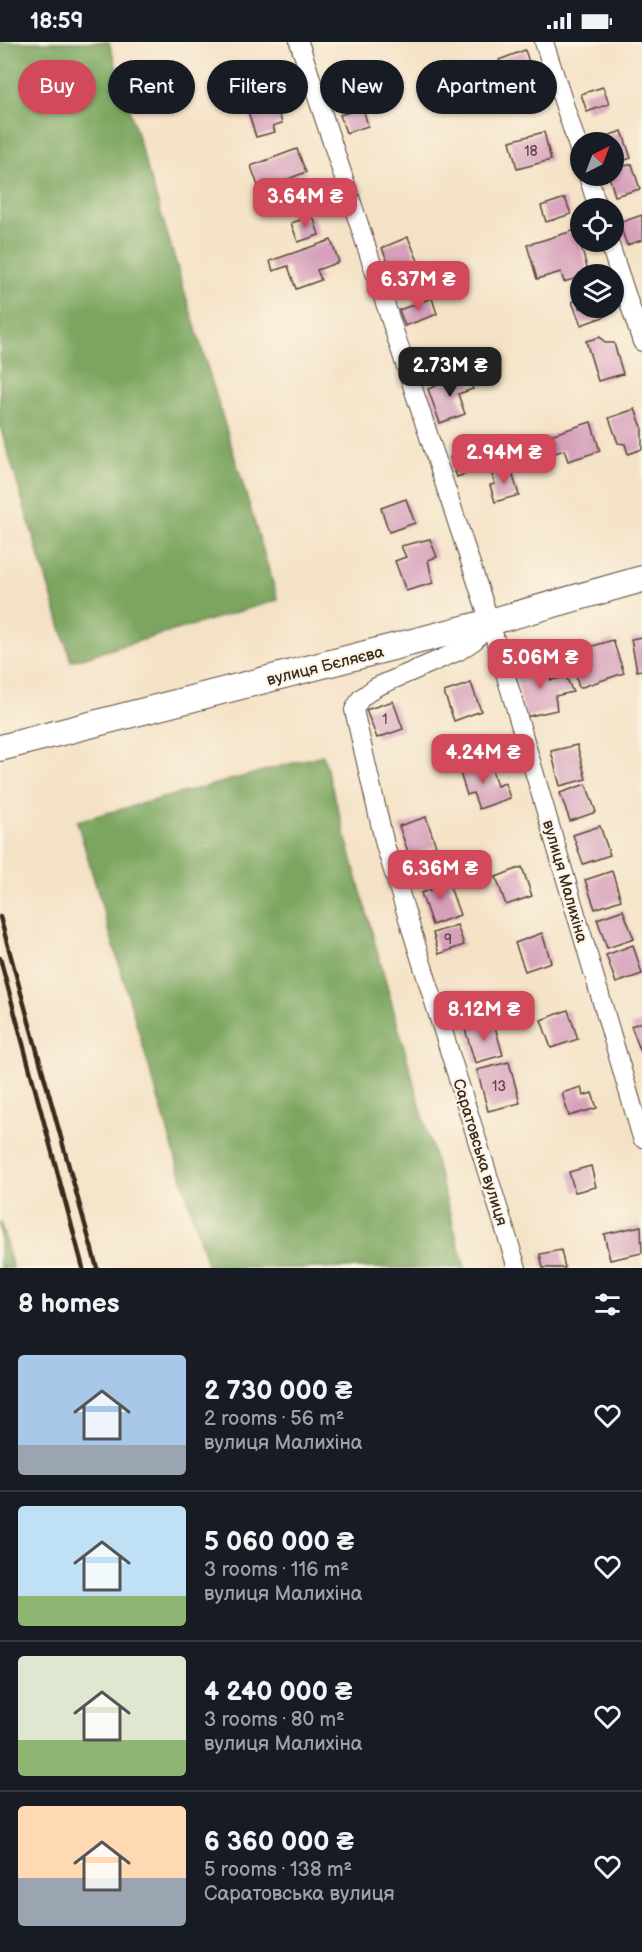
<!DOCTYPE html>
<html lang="en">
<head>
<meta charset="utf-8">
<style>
	:root { --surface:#171b24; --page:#242831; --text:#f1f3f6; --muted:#9ea1a6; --line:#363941; --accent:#d1495b }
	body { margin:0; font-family:"Balsamiq Sans",sans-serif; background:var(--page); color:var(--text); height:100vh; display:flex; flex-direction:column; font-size:22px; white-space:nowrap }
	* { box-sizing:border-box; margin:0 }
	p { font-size:20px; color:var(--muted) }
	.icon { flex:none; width:33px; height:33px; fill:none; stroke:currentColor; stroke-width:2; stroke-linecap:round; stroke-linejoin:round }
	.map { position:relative; height:1226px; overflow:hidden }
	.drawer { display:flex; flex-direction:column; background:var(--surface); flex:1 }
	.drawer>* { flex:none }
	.top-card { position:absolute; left:18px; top:18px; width:606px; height:54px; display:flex; gap:12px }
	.needle { width:39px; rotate:42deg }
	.fabs { position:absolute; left:570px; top:90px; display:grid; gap:12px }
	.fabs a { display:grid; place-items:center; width:54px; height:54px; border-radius:50%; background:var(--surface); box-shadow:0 2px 4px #0004; font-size:30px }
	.price { position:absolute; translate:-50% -51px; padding:0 14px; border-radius:12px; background:var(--accent); color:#fff; font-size:20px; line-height:39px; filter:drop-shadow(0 2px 3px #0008) }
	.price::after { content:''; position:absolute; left:50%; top:36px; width:18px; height:14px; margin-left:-9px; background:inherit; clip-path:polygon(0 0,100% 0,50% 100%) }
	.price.current { background:#222; color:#fff }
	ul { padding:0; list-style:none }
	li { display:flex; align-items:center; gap:18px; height:150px; padding:0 18px }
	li+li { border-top:2px solid var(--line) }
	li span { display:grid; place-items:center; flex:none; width:168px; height:120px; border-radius:6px; color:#555 }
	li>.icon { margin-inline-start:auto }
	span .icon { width:72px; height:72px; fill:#fffc; stroke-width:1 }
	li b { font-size:26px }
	h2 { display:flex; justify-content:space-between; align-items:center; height:72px; padding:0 18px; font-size:26px }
	.pill { padding:0 21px; border-radius:27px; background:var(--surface); box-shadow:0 2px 4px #0004; font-size:21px; line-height:54px }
	.pill.current { background:var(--accent); color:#fff }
	.status { display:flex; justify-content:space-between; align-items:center; height:42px; padding:0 30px; background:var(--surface); direction:ltr }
	.status svg { height:16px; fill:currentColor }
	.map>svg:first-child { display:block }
</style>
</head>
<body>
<div class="status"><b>18:59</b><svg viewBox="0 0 49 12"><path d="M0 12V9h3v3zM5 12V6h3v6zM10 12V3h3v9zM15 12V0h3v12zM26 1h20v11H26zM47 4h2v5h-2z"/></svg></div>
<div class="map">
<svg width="642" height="1226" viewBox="0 0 642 1226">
	<rect width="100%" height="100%" fill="#fcf5e5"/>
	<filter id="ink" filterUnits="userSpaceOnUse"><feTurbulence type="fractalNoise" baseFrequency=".0167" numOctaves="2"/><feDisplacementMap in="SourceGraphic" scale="12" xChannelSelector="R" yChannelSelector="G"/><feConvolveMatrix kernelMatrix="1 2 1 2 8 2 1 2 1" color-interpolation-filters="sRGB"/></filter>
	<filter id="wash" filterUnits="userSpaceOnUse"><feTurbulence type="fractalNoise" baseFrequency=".008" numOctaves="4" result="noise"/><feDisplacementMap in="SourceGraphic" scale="24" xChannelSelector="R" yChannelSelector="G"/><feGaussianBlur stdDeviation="1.35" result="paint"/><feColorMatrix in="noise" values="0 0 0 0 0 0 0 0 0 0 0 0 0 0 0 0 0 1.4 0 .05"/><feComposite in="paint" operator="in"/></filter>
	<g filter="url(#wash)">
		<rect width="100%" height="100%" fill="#f4e2c6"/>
		<g fill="#7ba65f" stroke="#5b683e" stroke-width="1.5">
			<polygon points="0,0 109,0 278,558 71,619 0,384"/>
			<polygon points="323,713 465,1226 208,1226 77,779"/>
			<polygon points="0,1179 13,1226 0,1226"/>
		</g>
		<g id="blocks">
			<g fill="#d69fba">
				<polygon points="525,8 533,32 508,41 499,18"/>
				<polygon points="264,25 273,51 247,60 238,34"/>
				<polygon points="603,45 609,62 587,70 581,52"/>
				<polygon points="275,58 282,81 273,84 275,90 256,95 247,66"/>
				<polygon points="363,66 368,84 346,91 340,73"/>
				<polygon points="622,89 631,116 614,122 614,100 599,100 598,97"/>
				<polygon points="544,90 551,118 517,127 510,99"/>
				<polygon points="297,107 306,130 278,141 280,148 270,152 266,142 258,144 251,124"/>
				<polygon points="632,122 640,147 615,154 609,134 614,134 614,127"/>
				<polygon points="565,156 571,172 546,180 541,164"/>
				<polygon points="642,173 642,198 627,203 619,181"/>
				<polygon points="313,174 319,193 298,200 291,181"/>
				<polygon points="576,188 589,232 580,232 580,235 564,240 561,230 537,237 527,203"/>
				<polygon points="408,195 418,219 392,230 382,206"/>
				<polygon points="331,198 339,220 317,228 321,238 296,247 288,224 273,229 270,219"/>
				<polygon points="432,256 437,272 405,284 399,268"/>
				<polygon points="580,257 580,266 603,266 606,274 581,283 572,260"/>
				<polygon points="600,295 605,301 614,301 623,332 598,339 586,299"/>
				<polygon points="467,332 473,347 458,352 465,372 440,381 428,347"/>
				<polygon points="635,367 642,385 642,407 628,412 625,402 618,401 609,376"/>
				<polygon points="591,380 600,409 568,419 564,408 547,414 541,396"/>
				<polygon points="470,399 480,427 457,435 450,415 458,412 455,405"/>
				<polygon points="510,424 519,453 495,460 490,443 495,442 491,430"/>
				<polygon points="406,457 415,481 389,490 381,466"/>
				<polygon points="430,497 437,515 428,518 433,541 406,549 395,519 406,515 401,504"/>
				<polygon points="642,595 642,628 637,629 631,597"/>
				<polygon points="613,598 624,631 579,646 575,631 587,627 580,608"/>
				<polygon points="548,623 551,638 566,635 573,650 555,654 557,668 525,675 515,631"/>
				<polygon points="471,641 481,669 454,679 444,650"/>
				<polygon points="393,659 403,687 377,696 366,668"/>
				<polygon points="577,703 586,737 560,744 551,709"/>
				<polygon points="489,718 497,744 505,741 510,756 479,767 473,751 467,753 459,728"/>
				<polygon points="586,742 596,770 570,779 560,751"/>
				<polygon points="426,775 436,804 409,813 399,784"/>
				<polygon points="600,784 610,813 583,822 573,793"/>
				<polygon points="522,825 532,854 506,863 496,835"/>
				<polygon points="612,829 621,858 595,867 585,838"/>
				<polygon points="446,834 460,873 432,883 421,851 430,848 430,839"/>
				<polygon points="623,868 634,897 607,906 597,877"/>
				<polygon points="457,883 464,903 439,912 433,891"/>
				<polygon points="542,891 551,920 525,929 515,901"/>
				<polygon points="633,903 642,932 616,941 606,913"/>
				<polygon points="568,968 578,997 551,1006 541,978"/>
				<polygon points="493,978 503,1013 475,1021 465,987"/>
				<polygon points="642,980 642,1013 631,984"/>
				<polygon points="509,1020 520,1061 488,1069 477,1028"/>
				<polygon points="581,1045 583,1054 592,1051 597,1066 569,1074 562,1051"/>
				<polygon points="591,1124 596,1145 575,1150 569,1130"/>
				<polygon points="641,1184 642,1211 610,1218 604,1192"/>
				<polygon points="561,1208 565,1226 543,1226 540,1212"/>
			</g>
		</g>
	</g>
	<g filter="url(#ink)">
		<use href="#blocks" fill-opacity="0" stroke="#574637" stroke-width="1.5"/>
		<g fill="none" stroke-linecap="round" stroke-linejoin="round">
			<g stroke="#574637" stroke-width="20">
				<g id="street">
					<polyline points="299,0 490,580 642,1096"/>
					<polyline points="544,0 580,111"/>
					<polyline points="588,134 598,166"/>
					<polyline points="609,200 642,300"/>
					<polyline points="490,580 474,599 459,609 376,645 361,656 354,668 385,803 517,1226"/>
				</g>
			</g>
			<g stroke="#574637" stroke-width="28">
				<polyline id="secondary" points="0,706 490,580 642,537"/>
			</g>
			<use href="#street" stroke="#fff" stroke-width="18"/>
			<use href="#secondary" stroke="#fff" stroke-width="26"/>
			<g stroke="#3b2a1e" stroke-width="4.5">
				<polyline points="0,875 97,1226"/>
				<polyline points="0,916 83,1226"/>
			</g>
		</g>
	</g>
	<g text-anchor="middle" stroke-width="4.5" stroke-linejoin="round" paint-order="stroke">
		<g font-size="14" fill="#624745">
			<text x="531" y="114">18</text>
			<text x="385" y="682">1</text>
			<text x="448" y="902">9</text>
			<text x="499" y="1049">13</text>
		</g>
		<g font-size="16" fill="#3b2a1e" stroke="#fcf5e5">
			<text transform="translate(325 623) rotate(-14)" y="6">вулиця Бєляєва</text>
			<text transform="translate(566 839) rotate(74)" y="6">вулиця Малихіна</text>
			<text transform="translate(481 1110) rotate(73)" y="6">Саратовська вулиця</text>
		</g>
	</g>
</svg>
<div class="fabs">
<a><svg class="needle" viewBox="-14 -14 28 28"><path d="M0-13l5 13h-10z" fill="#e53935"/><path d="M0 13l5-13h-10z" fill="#9ea1a6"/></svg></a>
<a><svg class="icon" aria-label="locate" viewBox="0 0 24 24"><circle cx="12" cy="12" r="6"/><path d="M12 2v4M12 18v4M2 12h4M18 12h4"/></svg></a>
<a><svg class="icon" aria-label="layers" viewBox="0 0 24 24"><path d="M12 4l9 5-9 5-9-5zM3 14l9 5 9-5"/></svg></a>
</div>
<b class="price" style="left:305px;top:187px">3.64M ₴</b>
<b class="price" style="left:418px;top:270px">6.37M ₴</b>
<b class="price current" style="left:450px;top:356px">2.73M ₴</b>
<b class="price" style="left:504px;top:443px">2.94M ₴</b>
<b class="price" style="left:540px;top:648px">5.06M ₴</b>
<b class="price" style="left:483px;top:743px">4.24M ₴</b>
<b class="price" style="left:440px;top:859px">6.36M ₴</b>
<b class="price" style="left:484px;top:1000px">8.12M ₴</b>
<div class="top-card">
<a class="pill current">Buy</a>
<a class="pill">Rent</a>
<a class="pill">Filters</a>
<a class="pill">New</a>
<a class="pill">Apartment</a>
</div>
</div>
<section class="drawer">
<h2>8 homes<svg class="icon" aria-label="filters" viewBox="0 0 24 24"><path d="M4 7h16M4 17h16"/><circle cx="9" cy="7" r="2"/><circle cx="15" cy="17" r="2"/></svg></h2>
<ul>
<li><span style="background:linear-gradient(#a9c7e8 75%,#9aa5b1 0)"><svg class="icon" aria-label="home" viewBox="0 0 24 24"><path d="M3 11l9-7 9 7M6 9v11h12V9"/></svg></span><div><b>2 730 000 ₴</b><p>2 rooms · 56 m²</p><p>вулиця Малихіна</p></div><svg class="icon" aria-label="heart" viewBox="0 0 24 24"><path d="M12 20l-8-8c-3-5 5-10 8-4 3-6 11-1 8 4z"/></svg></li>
<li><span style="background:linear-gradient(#bfe0f5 75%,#8fb573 0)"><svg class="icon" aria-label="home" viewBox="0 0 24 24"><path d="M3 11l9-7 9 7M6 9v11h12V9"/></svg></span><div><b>5 060 000 ₴</b><p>3 rooms · 116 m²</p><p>вулиця Малихіна</p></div><svg class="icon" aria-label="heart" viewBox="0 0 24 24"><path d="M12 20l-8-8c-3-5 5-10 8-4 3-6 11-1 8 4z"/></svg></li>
<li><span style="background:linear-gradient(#dfe7d0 70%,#8fb573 0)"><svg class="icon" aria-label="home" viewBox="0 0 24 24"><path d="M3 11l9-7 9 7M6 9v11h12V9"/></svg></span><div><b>4 240 000 ₴</b><p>3 rooms · 80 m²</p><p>вулиця Малихіна</p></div><svg class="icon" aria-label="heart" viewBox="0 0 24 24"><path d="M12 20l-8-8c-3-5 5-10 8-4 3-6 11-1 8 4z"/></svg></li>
<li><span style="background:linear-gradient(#ffd9b3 60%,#9aa5b1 0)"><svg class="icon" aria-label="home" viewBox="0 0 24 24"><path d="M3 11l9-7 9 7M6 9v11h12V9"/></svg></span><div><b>6 360 000 ₴</b><p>5 rooms · 138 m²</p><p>Саратовська вулиця</p></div><svg class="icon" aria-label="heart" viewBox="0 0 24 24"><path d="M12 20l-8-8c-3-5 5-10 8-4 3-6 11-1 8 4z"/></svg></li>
</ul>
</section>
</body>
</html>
